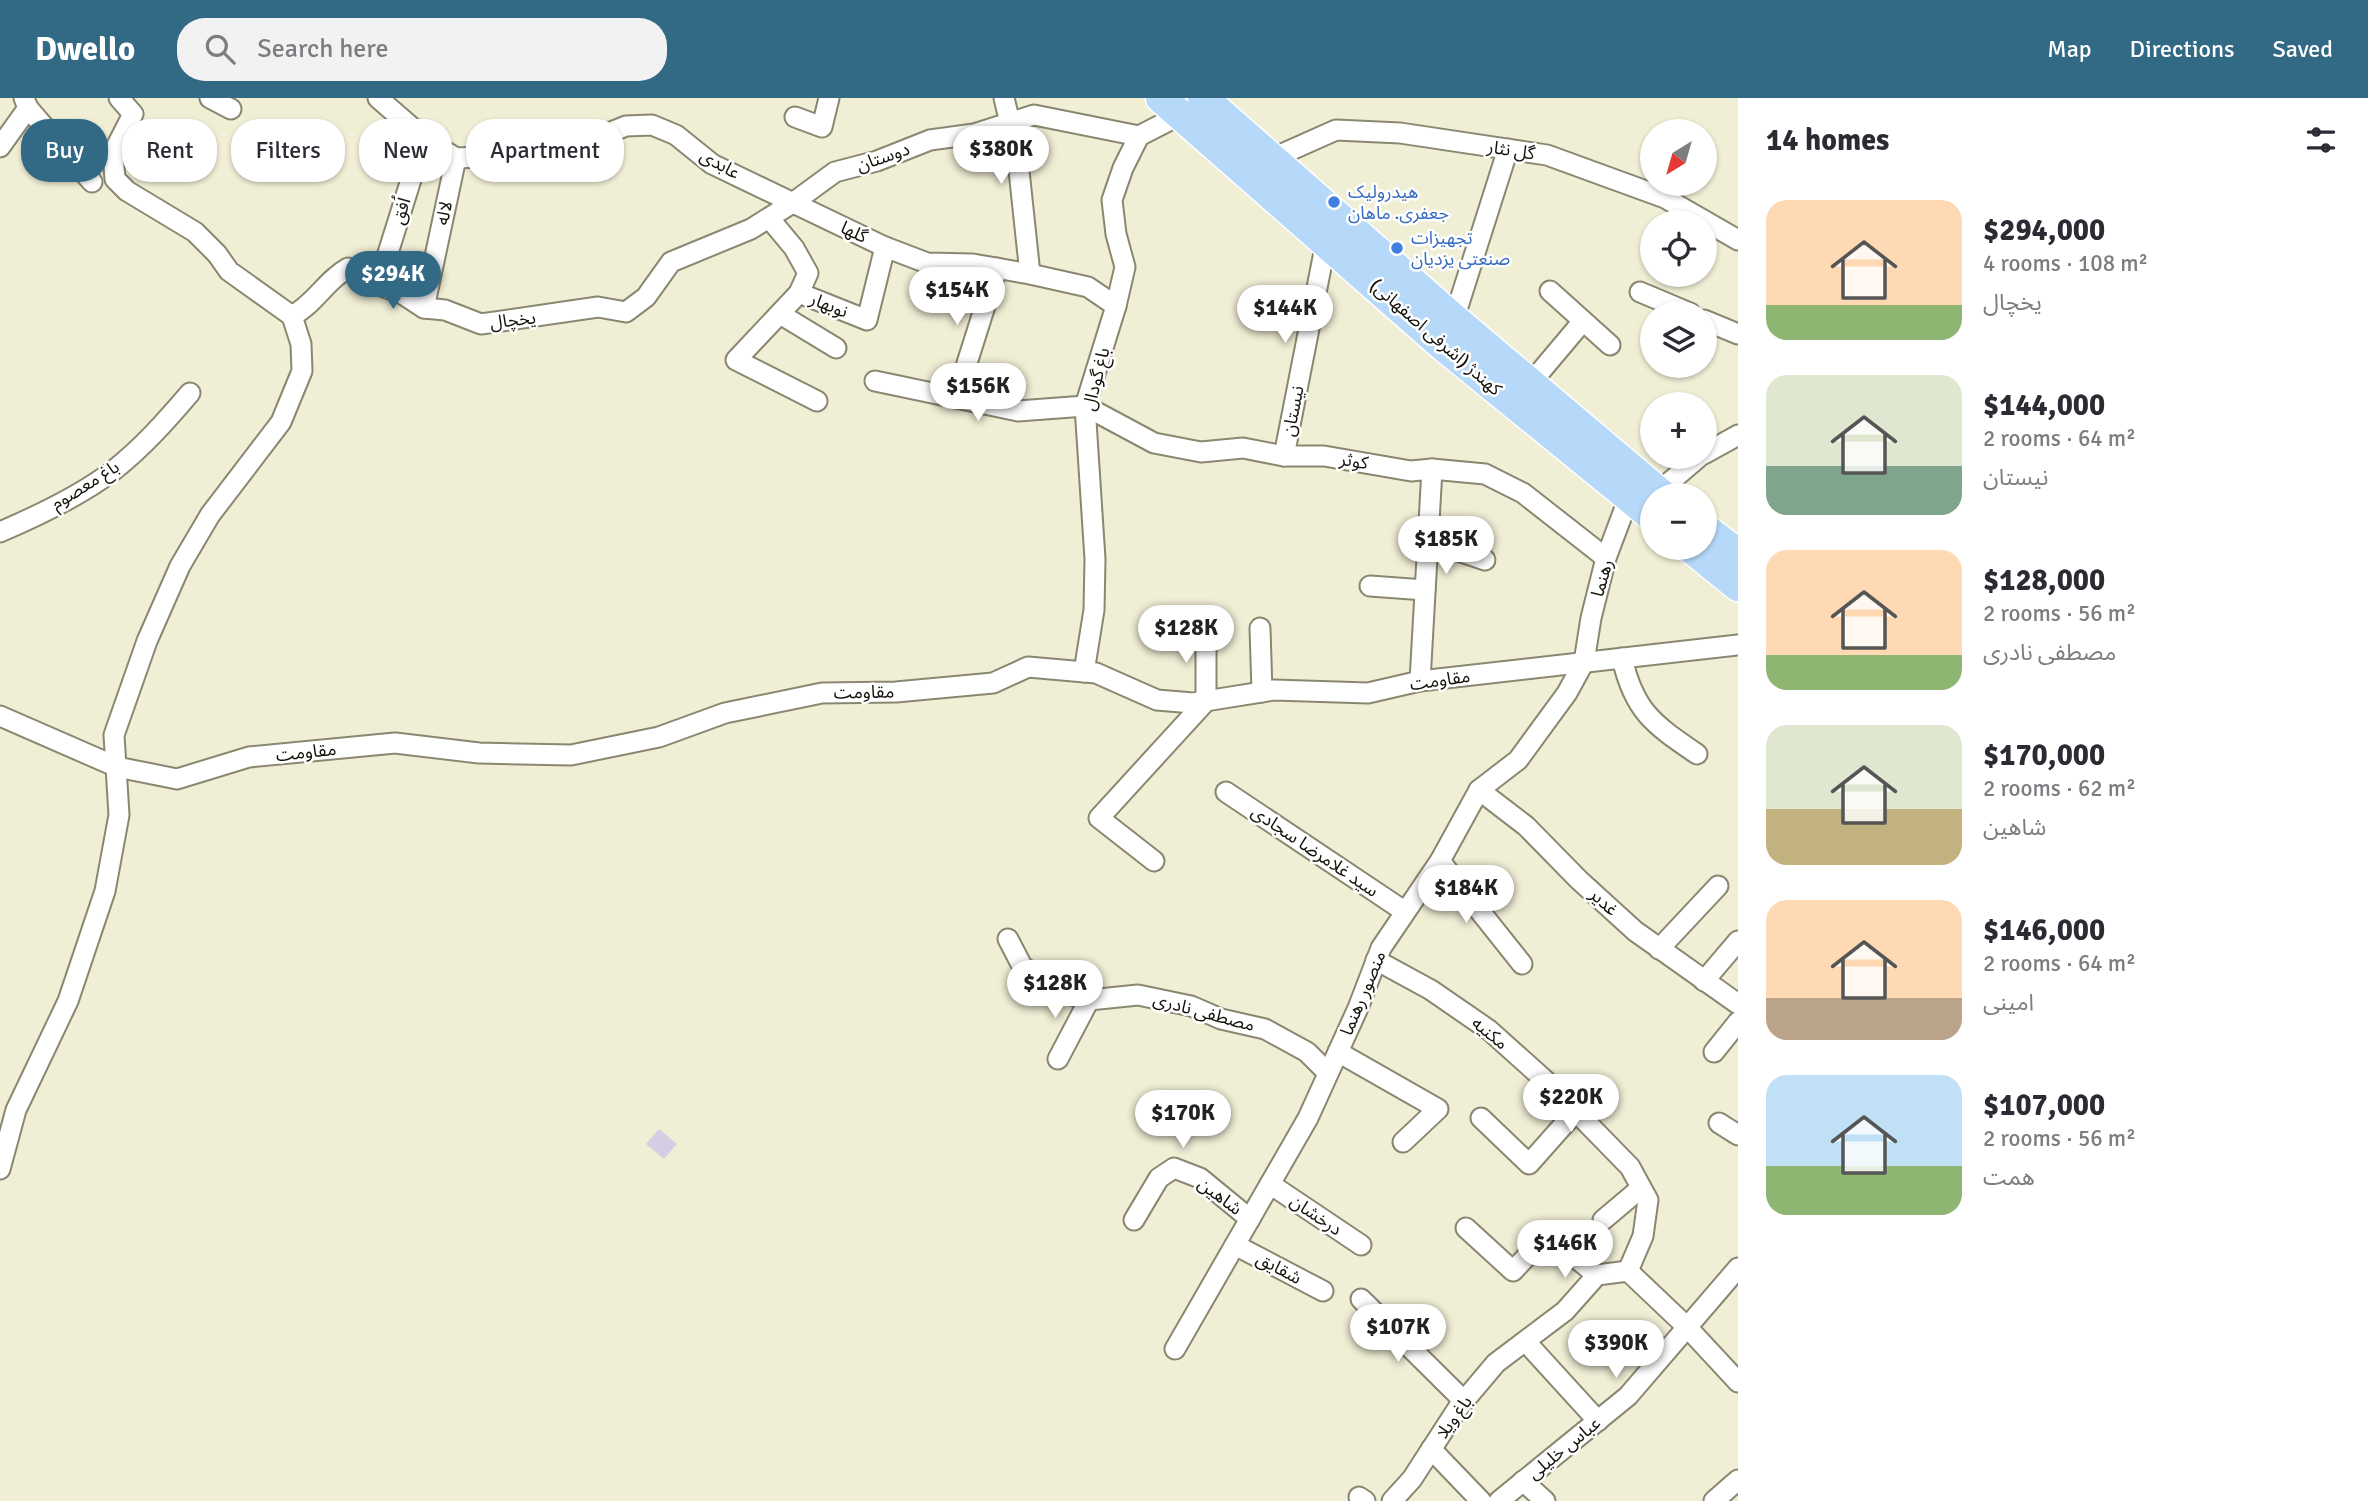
<!DOCTYPE html>
<html lang="en">
<head>
<meta charset="utf-8">
<style>
	:root { --surface:#fff; --page:#f2f2f3; --text:#2b2b33; --muted:#7c7c81; --accent:#326984 }
	body { margin:0; font-family:Signika,"Noto Sans Arabic",sans-serif; background:var(--page); color:var(--text); height:100vh; display:flex; flex-direction:column; font-size:26px; white-space:nowrap }
	* { box-sizing:border-box; margin:0 }
	p { font-size:23px; color:var(--muted) }
	.icon { flex:none; width:38px; height:38px; fill:none; stroke:currentColor; stroke-width:2; stroke-linecap:round; stroke-linejoin:round }
	.map { position:relative; flex:1; overflow:hidden }
	.side { display:flex; flex-direction:column; background:var(--surface); width:630px }
	.side>* { flex:none }
	.guide { position:absolute; left:21px; top:21px; width:665px; height:63px; display:flex; gap:14px }
	.needle { width:46px; rotate:217deg }
	.controls { position:absolute; left:1640px; top:21px; display:grid; gap:14px }
	.controls a { display:grid; place-items:center; width:77px; height:77px; border-radius:50%; background:var(--surface); box-shadow:0 2px 5px #0004; font-size:35px }
	.price { position:absolute; translate:-50% -60px; padding:0 16px; border-radius:24px; background:#fff; color:#222; font-size:23px; line-height:46px; filter:drop-shadow(0 2px 4px #0008) }
	.price::after { content:''; position:absolute; left:50%; top:42px; width:21px; height:16px; margin-left:-10px; background:inherit; clip-path:polygon(0 0,100% 0,50% 100%) }
	.price.on { background:var(--accent); color:#fff }
	ul { padding:0; list-style:none }
	li { display:flex; align-items:center; gap:21px; height:175px; padding:0 28px }
	li span { display:grid; place-items:center; flex:none; width:196px; height:140px; border-radius:21px; color:#555 }
	li>.icon { margin-inline-start:auto }
	span .icon { width:84px; height:84px; fill:#fffc; stroke-width:1 }
	li b { font-size:30px }
	h2 { display:flex; justify-content:space-between; align-items:center; height:84px; padding:0 28px; font-size:30px }
	.pill { padding:0 24px; border-radius:28px; background:var(--surface); box-shadow:0 2px 5px #0004; font-size:24px; line-height:63px }
	.pill.on { background:var(--accent); color:#fff }
	header { display:flex; align-items:center; gap:42px; box-sizing:border-box; height:98px; padding:0 35px; background:var(--accent); color:#fff }
	header strong { font-size:33px }
	nav { display:flex; gap:38px; margin-inline-start:auto; font-size:24px }
	.search { width:490px; height:63px; background:var(--page); display:flex; align-items:center; gap:18px; box-sizing:border-box; padding:0 24px; border-radius:28px; color:var(--muted); font-size:26px }
	main { display:flex; flex:1; min-height:0 }
	.map>svg:first-child { display:block }
</style>
</head>
<body>
<header>
<strong>Dwello</strong>
<div class="search"><svg class="icon" aria-label="search" viewBox="0 0 24 24"><circle cx="10" cy="10" r="6"/><path d="M15 15l6 6"/></svg>Search here</div>
<nav><a>Map</a><a>Directions</a><a>Saved</a></nav>
</header>
<main>
<div class="map">
<svg width="1738" height="1403" viewBox="0 0 1738 1403">
	<rect width="100%" height="100%" fill="#f1eed6"/>
	<polygon fill="#d4cde4" points="659,1031 677,1046 664,1061 646,1046"/>
	<g fill="none" stroke-linecap="round" stroke-linejoin="round">
		<g stroke="#8a8771" stroke-width="23">
			<g id="street">
				<polyline points="24,0 28,10 92,84"/>
				<path d="M 119,0 L 133,16 L 113,55 L 115,81 L 127,93 L 195,134 L 217,156 L 229,173 L 292,218 C 317,204 325,183 348,170 L 369,177 L 378,187 L 401,195 L 424,210 L 445,212 L 481,226 L 598,209 L 626,214 L 646,199 L 671,164 L 751,131 L 794,104 L 835,74 L 877,63 L 930,42 L 974,36 L 1034,17 L 1139,38 L 1180,17"/>
				<polyline points="210,0 231,11"/>
				<polyline points="378,0 424,40 456,60 480,59 517,48 559,48 596,40 626,28 652,27 676,37 712,66 885,149 927,165 973,166 1030,176 1088,189 1116,208"/>
				<polyline points="1004,0 1017,54 1030,176"/>
				<polyline points="795,19 822,29 829,0"/>
				<polyline points="0,49 28,10"/>
				<polyline points="1273,60 1336,32 1400,35 1547,57 1665,100 1738,142"/>
				<polyline points="769,120 794,150 808,175 799,195 736,262 817,303"/>
				<polyline points="378,187 424,40"/>
				<polyline points="1550,193 1610,247"/>
				<polyline points="1640,194 1690,215"/>
				<polyline points="799,195 867,222 885,149"/>
				<polyline points="424,210 456,60"/>
				<polyline points="780,216 836,250"/>
				<polyline points="1454,221 1508,51"/>
				<polyline points="1704,222 1738,236"/>
				<polyline points="875,283 1018,313 1085,308 1154,345 1201,354 1243,350 1284,358 1324,358 1411,373 1432,371 1485,376 1523,395 1606,460"/>
				<polyline points="1530,286 1583,223"/>
				<polyline points="956,300 997,170"/>
				<polyline points="1704,356 1738,337"/>
				<polyline points="1284,358 1326,144"/>
				<polyline points="1658,394 1699,359"/>
				<path d="M 0,434 C 35,419 83,396 114,372 C 143,349 166,323 190,295"/>
				<polyline points="1429,443 1485,462"/>
				<polyline points="1370,488 1425,492"/>
				<polyline points="1260,530 1262,594"/>
				<path d="M 1622,560 C 1634,613 1653,626 1697,656"/>
				<polyline points="1084,574 1094,512 1095,461 1085,308 1116,208 1125,169 1116,136 1112,102 1123,70 1139,38"/>
				<polyline points="1420,583 1432,371"/>
				<polyline points="0,618 117,669 177,681 249,659 395,645 479,655 571,657 659,639 725,615 822,595 896,594 993,585 1028,569 1096,575 1157,602 1193,605 1274,592 1368,595 1420,583 1738,547"/>
				<polyline points="1479,692 1526,728 1579,782 1635,833 1738,906"/>
				<polyline points="1226,694 1404,813"/>
				<polyline points="1154,763 1099,720 1206,603 1206,531"/>
				<polyline points="1440,763 1522,866"/>
				<polyline points="1008,841 1022,868 1055,892 1089,902 1138,897 1191,908 1221,921 1265,931 1307,954 1328,975"/>
				<polyline points="1659,851 1718,788"/>
				<polyline points="1376,862 1431,892 1489,932 1547,984 1630,1069 1648,1102 1643,1138 1628,1173 1687,1229 1738,1284"/>
				<polyline points="1704,883 1738,843"/>
				<polyline points="1338,954 1438,1011 1403,1044"/>
				<polyline points="1714,954 1738,924"/>
				<polyline points="1058,961 1089,902"/>
				<polyline points="1481,1020 1529,1066 1576,1013"/>
				<polyline points="1719,1025 1738,1037"/>
				<polyline points="0,1071 16,1012 68,903 105,793 119,717 114,637 147,543 180,468 210,417 281,324 302,273 301,246 292,218"/>
				<polyline points="1270,1086 1361,1147"/>
				<polyline points="1134,1122 1159,1080 1174,1070 1200,1080 1250,1121"/>
				<polyline points="1603,1122 1641,1090"/>
				<polyline points="1466,1130 1513,1173 1547,1137 1597,1177"/>
				<polyline points="1235,1147 1323,1193"/>
				<polyline points="1361,1201 1464,1303"/>
				<polyline points="1526,1244 1598,1323"/>
				<polyline points="1175,1251 1308,1020 1358,910 1381,850 1440,763 1479,692 1518,662 1567,595 1584,564 1591,520 1606,460 1629,399"/>
				<polyline points="1431,1351 1481,1403"/>
				<polyline points="1523,1383 1545,1403"/>
				<polyline points="1359,1399 1365,1403"/>
				<polyline points="1392,1403 1412,1381 1458,1310 1496,1265 1565,1213 1597,1177 1628,1173"/>
				<polyline points="1499,1403 1628,1298 1738,1170"/>
				<polyline points="1714,1403 1738,1382"/>
			</g>
		</g>
		<g stroke="#fff" stroke-width="33">
			<g id="primary">
				<polyline points="1161,0 1441,246 1652,418"/>
				<polyline points="1203,0 1454,221 1662,397"/>
				<polyline points="1704,430 1738,456"/>
				<polyline points="1691,450 1738,488"/>
			</g>
		</g>
		<use href="#street" stroke="#fff" stroke-width="19"/>
		<use href="#primary" stroke="#b6d9fa" stroke-width="30"/>
	</g>
	<g fill="#3f7fe0" stroke="#fff" stroke-width="2.5">
		<circle cx="1334" cy="104" r="7"/>
		<circle cx="1397" cy="150" r="7"/>
	</g>
	<g text-anchor="middle" stroke-width="5" stroke-linejoin="round" paint-order="stroke">
		<g font-size="18" fill="#13120a" stroke="#fff">
			<text transform="translate(1511 52) rotate(9)" y="6">گل نثار</text>
			<text transform="translate(883 59) rotate(-19)" y="6">دوستان</text>
			<text transform="translate(720 66) rotate(29)" y="6">عابدی</text>
			<text transform="translate(401 113) rotate(-73)" y="6">اُفق</text>
			<text transform="translate(444 115) rotate(-78)" y="6">لاله</text>
			<text transform="translate(854 134) rotate(26)" y="6">گلها</text>
			<text transform="translate(829 207) rotate(22)" y="6">نوبهار</text>
			<text transform="translate(513 222) rotate(-7)" y="6">یخچال</text>
			<text transform="translate(1436 239) rotate(41)" y="6">کهندژ (اشرفی اصفهانی)</text>
			<text transform="translate(1096 281) rotate(-76)" y="6">باغ گودال</text>
			<text transform="translate(1293 313) rotate(-79)" y="6">نیستان</text>
			<text transform="translate(1354 363) rotate(9)" y="6">کوثر</text>
			<text transform="translate(85 387) rotate(-32)" y="6">باغ معصوم</text>
			<text transform="translate(1602 480) rotate(-74)" y="6">رهنما</text>
			<text transform="translate(1440 582) rotate(-8)" y="6">مقاومت</text>
			<text transform="translate(864 594) rotate(-1)" y="6">مقاومت</text>
			<text transform="translate(306 654) rotate(-6)" y="6">مقاومت</text>
			<text transform="translate(1315 753) rotate(34)" y="6">سید غلامرضا سجادی</text>
			<text transform="translate(1604 804) rotate(42)" y="6">غدیر</text>
			<text transform="translate(1363 895) rotate(-67)" y="6">منصور رهنما</text>
			<text transform="translate(1204 914) rotate(15)" y="6">مصطفی نادری</text>
			<text transform="translate(1490 935) rotate(39)" y="6">مکنیه</text>
			<text transform="translate(1220 1098) rotate(37)" y="6">شاهین</text>
			<text transform="translate(1316 1117) rotate(34)" y="6">درخشان</text>
			<text transform="translate(1279 1170) rotate(28)" y="6">شقایق</text>
			<text transform="translate(1454 1319) rotate(-54)" y="6">باغ ویلا</text>
			<text transform="translate(1564 1350) rotate(-39)" y="6">عباس خلیلی</text>
		</g>
		<g font-size="18" fill="#366cbe" stroke="#fff" text-anchor="start">
			<text x="1348" y="100">هیدرولیک<tspan x="1348" dy="21">جعفری. ماهان</tspan></text>
			<text x="1411" y="146">تجهیزات<tspan x="1411" dy="21">صنعتی یزدیان</tspan></text>
		</g>
	</g>
</svg>
<div class="controls">
<a><svg class="needle" viewBox="-14 -14 28 28"><path d="M0-13l5 13h-10z" fill="#e53935"/><path d="M0 13l5-13h-10z" fill="#7c7c81"/></svg></a>
<a><svg class="icon" aria-label="locate" viewBox="0 0 24 24"><circle cx="12" cy="12" r="6"/><path d="M12 2v4M12 18v4M2 12h4M18 12h4"/></svg></a>
<a><svg class="icon" aria-label="layers" viewBox="0 0 24 24"><path d="M12 4l9 5-9 5-9-5zM3 14l9 5 9-5"/></svg></a>
<a>+</a>
<a>−</a>
</div>
<b class="price" style="left:1001px;top:88px">$380K</b>
<b class="price on" style="left:393px;top:213px">$294K</b>
<b class="price" style="left:957px;top:229px">$154K</b>
<b class="price" style="left:1285px;top:247px">$144K</b>
<b class="price" style="left:978px;top:325px">$156K</b>
<b class="price" style="left:1446px;top:478px">$185K</b>
<b class="price" style="left:1186px;top:567px">$128K</b>
<b class="price" style="left:1466px;top:827px">$184K</b>
<b class="price" style="left:1055px;top:922px">$128K</b>
<b class="price" style="left:1571px;top:1036px">$220K</b>
<b class="price" style="left:1183px;top:1052px">$170K</b>
<b class="price" style="left:1565px;top:1182px">$146K</b>
<b class="price" style="left:1398px;top:1266px">$107K</b>
<b class="price" style="left:1616px;top:1282px">$390K</b>
<div class="guide">
<a class="pill on">Buy</a>
<a class="pill">Rent</a>
<a class="pill">Filters</a>
<a class="pill">New</a>
<a class="pill">Apartment</a>
</div>
</div>
<section class="side">
<h2>14 homes<svg class="icon" aria-label="filters" viewBox="0 0 24 24"><path d="M4 7h16M4 17h16"/><circle cx="9" cy="7" r="2"/><circle cx="15" cy="17" r="2"/></svg></h2>
<ul>
<li><span style="background:linear-gradient(#ffd9b3 75%,#8fb573 0)"><svg class="icon" aria-label="home" viewBox="0 0 24 24"><path d="M3 11l9-7 9 7M6 9v11h12V9"/></svg></span><div><b>$294,000</b><p>4 rooms · 108 m²</p><p>یخچال</p></div></li>
<li><span style="background:linear-gradient(#dfe7d0 65%,#7fa58c 0)"><svg class="icon" aria-label="home" viewBox="0 0 24 24"><path d="M3 11l9-7 9 7M6 9v11h12V9"/></svg></span><div><b>$144,000</b><p>2 rooms · 64 m²</p><p>نیستان</p></div></li>
<li><span style="background:linear-gradient(#ffd9b3 75%,#8fb573 0)"><svg class="icon" aria-label="home" viewBox="0 0 24 24"><path d="M3 11l9-7 9 7M6 9v11h12V9"/></svg></span><div><b>$128,000</b><p>2 rooms · 56 m²</p><p>مصطفی نادری</p></div></li>
<li><span style="background:linear-gradient(#dfe7d0 60%,#c2b280 0)"><svg class="icon" aria-label="home" viewBox="0 0 24 24"><path d="M3 11l9-7 9 7M6 9v11h12V9"/></svg></span><div><b>$170,000</b><p>2 rooms · 62 m²</p><p>شاهین</p></div></li>
<li><span style="background:linear-gradient(#ffd9b3 70%,#b9a48a 0)"><svg class="icon" aria-label="home" viewBox="0 0 24 24"><path d="M3 11l9-7 9 7M6 9v11h12V9"/></svg></span><div><b>$146,000</b><p>2 rooms · 64 m²</p><p>امینی</p></div></li>
<li><span style="background:linear-gradient(#bfe0f5 65%,#8fb573 0)"><svg class="icon" aria-label="home" viewBox="0 0 24 24"><path d="M3 11l9-7 9 7M6 9v11h12V9"/></svg></span><div><b>$107,000</b><p>2 rooms · 56 m²</p><p>همت</p></div></li>
</ul>
</section>
</main>
</body>
</html>
